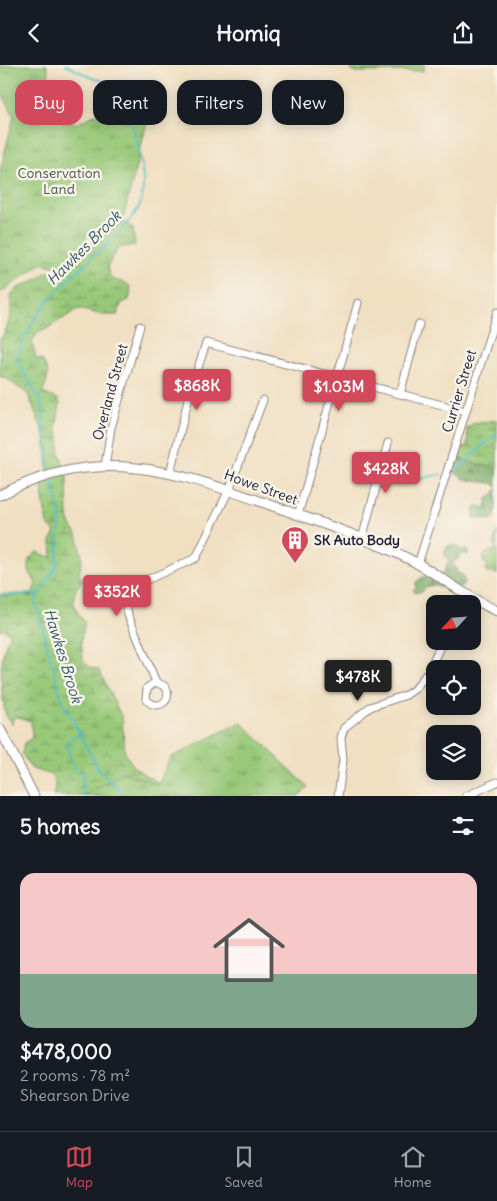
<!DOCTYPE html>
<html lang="en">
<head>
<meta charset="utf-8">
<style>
	:root { --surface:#171b24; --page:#242831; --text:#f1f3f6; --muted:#9ea1a6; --line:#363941; --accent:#d1495b }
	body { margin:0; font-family:Delius,sans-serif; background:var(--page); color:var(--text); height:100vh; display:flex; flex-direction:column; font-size:19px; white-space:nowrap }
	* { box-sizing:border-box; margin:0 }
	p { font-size:16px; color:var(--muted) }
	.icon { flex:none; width:28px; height:28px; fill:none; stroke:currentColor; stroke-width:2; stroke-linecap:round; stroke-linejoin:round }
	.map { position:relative; height:731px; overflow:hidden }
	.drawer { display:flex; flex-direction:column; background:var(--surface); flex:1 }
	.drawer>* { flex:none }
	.guide { position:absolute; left:15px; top:15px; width:468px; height:45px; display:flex; gap:10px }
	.needle { width:32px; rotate:244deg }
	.tools { position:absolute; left:426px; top:530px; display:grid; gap:10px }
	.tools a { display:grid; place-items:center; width:55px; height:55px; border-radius:10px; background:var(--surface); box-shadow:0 2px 12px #0003; font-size:25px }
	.price { position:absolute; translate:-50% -42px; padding:0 11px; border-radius:5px; background:var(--accent); color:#fff; font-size:16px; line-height:32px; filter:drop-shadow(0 1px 2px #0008) }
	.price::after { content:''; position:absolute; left:50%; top:30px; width:15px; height:11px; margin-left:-8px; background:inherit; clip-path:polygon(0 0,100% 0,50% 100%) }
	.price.selected { background:#222; color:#fff }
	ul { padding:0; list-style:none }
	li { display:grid; align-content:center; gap:10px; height:265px; padding:0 20px }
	li span { display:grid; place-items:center; height:155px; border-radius:15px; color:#555 }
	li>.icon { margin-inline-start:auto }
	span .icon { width:90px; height:90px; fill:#fffc; stroke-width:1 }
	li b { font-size:21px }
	h2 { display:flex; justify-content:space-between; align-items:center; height:60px; padding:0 20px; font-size:21px }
	.pill { padding:0 18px; border-radius:15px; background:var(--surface); box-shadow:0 2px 12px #0003; font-size:18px; line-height:45px }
	.pill.selected { background:var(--accent); color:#fff }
	header { display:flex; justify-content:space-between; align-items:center; height:65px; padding:0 20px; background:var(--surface); font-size:22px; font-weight:700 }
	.tabs { display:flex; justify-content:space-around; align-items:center; height:70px; border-top:1px solid var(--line); background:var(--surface); font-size:14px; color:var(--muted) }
	.tabs a { display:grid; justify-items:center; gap:2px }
	.tabs .selected { color:var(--accent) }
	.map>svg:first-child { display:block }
</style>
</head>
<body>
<header><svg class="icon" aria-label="back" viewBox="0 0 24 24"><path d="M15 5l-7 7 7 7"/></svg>Homiq<svg class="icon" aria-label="share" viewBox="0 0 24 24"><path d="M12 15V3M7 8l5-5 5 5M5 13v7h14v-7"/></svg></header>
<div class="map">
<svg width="497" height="731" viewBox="0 0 497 731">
	<defs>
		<pattern id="forest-firs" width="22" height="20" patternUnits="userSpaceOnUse" patternTransform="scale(1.25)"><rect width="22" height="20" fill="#7aac68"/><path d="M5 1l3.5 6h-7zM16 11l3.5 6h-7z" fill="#648c57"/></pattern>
		<pattern id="wetland-marsh" width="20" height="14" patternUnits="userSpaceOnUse" patternTransform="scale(1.25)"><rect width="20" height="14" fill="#98c878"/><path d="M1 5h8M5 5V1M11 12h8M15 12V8" fill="none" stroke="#7ca264"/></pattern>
		<pattern id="park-tufts" width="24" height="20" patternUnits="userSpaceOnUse" patternTransform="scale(1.25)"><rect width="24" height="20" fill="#98c878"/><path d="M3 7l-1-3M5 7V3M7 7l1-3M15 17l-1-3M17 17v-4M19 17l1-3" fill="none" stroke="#7ca264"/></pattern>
	</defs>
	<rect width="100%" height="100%" fill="#f7f3e8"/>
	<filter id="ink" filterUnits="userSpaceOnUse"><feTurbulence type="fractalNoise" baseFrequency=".02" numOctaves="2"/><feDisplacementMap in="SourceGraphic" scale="10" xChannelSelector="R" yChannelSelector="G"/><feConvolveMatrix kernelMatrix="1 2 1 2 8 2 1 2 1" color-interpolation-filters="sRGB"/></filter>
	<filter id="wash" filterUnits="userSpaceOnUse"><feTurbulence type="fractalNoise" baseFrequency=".0096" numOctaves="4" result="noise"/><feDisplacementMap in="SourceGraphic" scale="20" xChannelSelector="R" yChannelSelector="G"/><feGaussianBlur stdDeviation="1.12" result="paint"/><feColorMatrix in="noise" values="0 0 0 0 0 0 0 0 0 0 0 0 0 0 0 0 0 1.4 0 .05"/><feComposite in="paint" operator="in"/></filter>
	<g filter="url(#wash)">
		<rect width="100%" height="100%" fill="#f0dfc1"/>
		<g fill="url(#forest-firs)" stroke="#4e6752">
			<polygon points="457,391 494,402 497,406 497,423 494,419 463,414 463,412 451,406"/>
			<polygon points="497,424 495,452 490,455 474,453 473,446 477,441 486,443 487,433 494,429"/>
			<polygon points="451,480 457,480 461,485 468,485 468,490 461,488 458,494 452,498 458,508 462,509 465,516 463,521 447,526 436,520 425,522 423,526 415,528 413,525 416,522 415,518 423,512 432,512 443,508 449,495 444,491 447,481"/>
		</g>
		<g fill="url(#wetland-marsh)" stroke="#5d755a">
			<path d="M 121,155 L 133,163 L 135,180 L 118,183 L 107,203 L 111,213 C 123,220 135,214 129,235 L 122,238 L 117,250 L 103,250 L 78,244 L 45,265 L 40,265 L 32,276 L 36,294 L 42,295 C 51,307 48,315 42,328 L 58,334 L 60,338 L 56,364 L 59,369 L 60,389 L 67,413 L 68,451 L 71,461 L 77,469 L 82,492 L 79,510 L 82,514 C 81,519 78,520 76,525 C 70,538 77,548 85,558 L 81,575 L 83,595 L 90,602 L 99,605 L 122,653 L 125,689 L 135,703 L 145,710 L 168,723 L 191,731 L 53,731 C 61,705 44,710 31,703 L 22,689 L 24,678 L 32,673 L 31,656 L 14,651 L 12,659 C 4,652 5,643 3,634 C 0,612 0,588 10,570 L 6,565 L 0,564 L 0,529 C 13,530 19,528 32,531 L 36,518 L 29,506 L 29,494 L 37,487 L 52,493 L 51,476 L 55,467 L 47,459 L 43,434 L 42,416 L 48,404 L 49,391 L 46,374 L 28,329 L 4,312 L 0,312 L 0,273 L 3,272 L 11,250 L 11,231 C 18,217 37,219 45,208 L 67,203 L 77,189 L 88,184 L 90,179 L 104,173 L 106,161 Z"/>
			<path d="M 497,355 L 497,409 L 494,402 C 483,400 468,398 457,392 L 455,393 L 457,383 L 467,381 L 468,373 L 466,364 L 472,359 Z"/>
			<polygon points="497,466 497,510 496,508 486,508 487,501 483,497 484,490 490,486 496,485 494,480"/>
		</g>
		<g fill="url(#park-tufts)" stroke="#5d755a">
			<polygon points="0,0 47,0 54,39 76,59 127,34 149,49 122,158 111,165 96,162 59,203 42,198 0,228 0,106 14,51 0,25"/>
			<polygon points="349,0 425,0 423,6 353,7"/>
			<polygon points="241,657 308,722 299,731 84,731 123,707 158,720 170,693"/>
		</g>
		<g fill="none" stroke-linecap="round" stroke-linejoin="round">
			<g stroke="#50bfc5" stroke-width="2">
				<path d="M 48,404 L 42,339 L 17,295 C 29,245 68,215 104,182 C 115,171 129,159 137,145 C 146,132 143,111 141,97 C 137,67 125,40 108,17 L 92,13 L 66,0"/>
				<path d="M 454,405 C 471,396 480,379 497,370"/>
				<polyline points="52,416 61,450 56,502 35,535 62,635 98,703 125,731"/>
				<polyline points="408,417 441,409"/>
				<polyline points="0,530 39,529"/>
				<path d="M 80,668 L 68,676 C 68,691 71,701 83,710 L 83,731"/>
			</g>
		</g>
	</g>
	<g filter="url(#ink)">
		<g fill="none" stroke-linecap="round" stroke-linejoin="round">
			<g stroke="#89807e" stroke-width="9">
				<g id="minor">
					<polyline points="400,329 419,259"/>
					<polyline points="105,401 111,363 140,261"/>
					<polyline points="170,408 189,331 206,278 465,346"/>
					<polyline points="298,450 358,238"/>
					<polyline points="362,474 388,378"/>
					<polyline points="418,499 497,247"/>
					<polyline points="462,539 466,530"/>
					<path d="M 156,617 L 166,622 C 173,637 156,647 146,634 L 147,623 L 156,617 L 128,550 C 125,539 127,531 133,521 L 196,493 L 229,425 L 263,335"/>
					<polyline points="338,731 343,695 341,673 344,663 370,642 406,630 416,623 427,608 443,576"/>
					<polyline points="466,731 497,717"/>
				</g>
			</g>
			<g stroke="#89807e" stroke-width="11">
				<g id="tertiary">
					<path d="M 0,430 C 106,376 181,409 285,445 C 326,460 369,474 409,494 C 439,509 465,532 497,546"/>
					<polyline points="0,664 34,731"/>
				</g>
			</g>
			<use href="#minor" stroke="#fff" stroke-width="7"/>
			<use href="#tertiary" stroke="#fff" stroke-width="9"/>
		</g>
	</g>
	<defs>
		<g id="building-pin" transform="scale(1.4375)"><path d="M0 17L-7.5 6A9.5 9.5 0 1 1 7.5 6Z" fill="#d1495b" stroke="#f7f3e8"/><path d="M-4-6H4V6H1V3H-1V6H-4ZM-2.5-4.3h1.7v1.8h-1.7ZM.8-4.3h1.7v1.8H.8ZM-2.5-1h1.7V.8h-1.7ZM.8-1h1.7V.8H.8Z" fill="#fff"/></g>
	</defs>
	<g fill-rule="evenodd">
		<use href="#building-pin" x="295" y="475"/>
	</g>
	<g text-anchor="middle" stroke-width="5" stroke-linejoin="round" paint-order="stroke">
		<g font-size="14" fill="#45544d" stroke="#f7f3e8">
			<text x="59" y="113">Conservation<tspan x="59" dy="16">Land</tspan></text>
		</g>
		<g font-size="14" fill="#22223b" stroke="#f7f3e8">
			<text transform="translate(459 326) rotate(-73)" y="5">Currier Street</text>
			<text transform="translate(110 327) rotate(-75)" y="5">Overland Street</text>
			<text transform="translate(261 422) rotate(20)" y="5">Howe Street</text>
		</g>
		<g font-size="14" font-weight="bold" fill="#22223b" stroke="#f7f3e8" text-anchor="start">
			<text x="314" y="480">SK Auto Body</text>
		</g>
		<g font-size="15" font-style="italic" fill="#32596b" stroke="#f7f3e8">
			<text transform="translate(84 183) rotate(-45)" y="5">Hawkes Brook</text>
			<text transform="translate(63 591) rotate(73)" y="5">Hawkes Brook</text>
		</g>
	</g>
</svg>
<div class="tools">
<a><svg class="needle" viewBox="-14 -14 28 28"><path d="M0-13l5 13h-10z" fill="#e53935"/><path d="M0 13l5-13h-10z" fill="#9ea1a6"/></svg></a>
<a><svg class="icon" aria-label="locate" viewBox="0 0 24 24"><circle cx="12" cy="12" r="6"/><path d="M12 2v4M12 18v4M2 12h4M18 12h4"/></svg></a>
<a><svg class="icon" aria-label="layers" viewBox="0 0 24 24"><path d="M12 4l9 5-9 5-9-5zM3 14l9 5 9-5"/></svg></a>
</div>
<b class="price" style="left:197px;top:346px">$868K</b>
<b class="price" style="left:339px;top:347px">$1.03M</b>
<b class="price" style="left:386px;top:429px">$428K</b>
<b class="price" style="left:117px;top:552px">$352K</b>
<b class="price selected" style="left:358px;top:637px">$478K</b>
<div class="guide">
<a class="pill selected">Buy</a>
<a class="pill">Rent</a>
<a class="pill">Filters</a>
<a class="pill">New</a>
</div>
</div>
<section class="drawer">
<h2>5 homes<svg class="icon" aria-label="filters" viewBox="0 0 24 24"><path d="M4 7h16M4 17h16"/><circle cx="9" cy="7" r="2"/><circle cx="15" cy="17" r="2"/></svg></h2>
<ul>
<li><span style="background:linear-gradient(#f6c9c9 65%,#7fa58c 0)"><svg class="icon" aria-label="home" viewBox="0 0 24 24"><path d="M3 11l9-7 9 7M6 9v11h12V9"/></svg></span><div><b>$478,000</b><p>2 rooms · 78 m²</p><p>Shearson Drive</p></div></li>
</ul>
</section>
<nav class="tabs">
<a class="selected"><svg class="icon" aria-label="map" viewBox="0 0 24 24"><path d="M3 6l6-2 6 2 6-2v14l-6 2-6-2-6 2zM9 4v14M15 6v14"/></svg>Map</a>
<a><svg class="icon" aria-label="saved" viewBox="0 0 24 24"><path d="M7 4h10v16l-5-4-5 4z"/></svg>Saved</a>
<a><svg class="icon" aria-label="home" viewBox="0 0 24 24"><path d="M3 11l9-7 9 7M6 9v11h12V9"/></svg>Home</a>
</nav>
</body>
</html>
